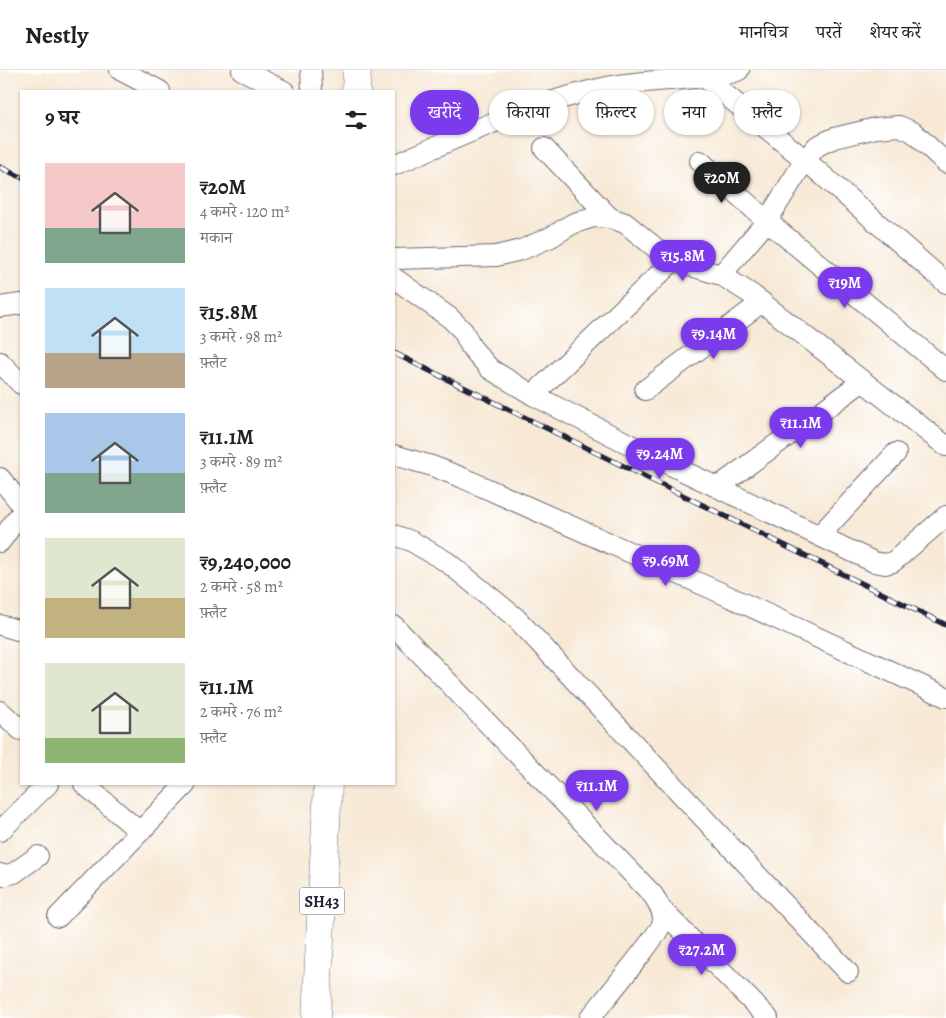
<!DOCTYPE html>
<html lang="hi">
<head>
<meta charset="utf-8">
<style>
	:root { --surface:#fff; --page:#f2f2f2; --text:#202124; --muted:#757577; --line:#e0e0e0; --accent:#7c3aed }
	body { margin:0; font-family:Alegreya,"Noto Serif Devanagari",serif; background:var(--page); color:var(--text); height:100vh; display:flex; flex-direction:column; font-size:19px; white-space:nowrap }
	* { box-sizing:border-box; margin:0 }
	p { font-size:16px; color:var(--muted) }
	.icon { flex:none; width:28px; height:28px; fill:none; stroke:currentColor; stroke-width:2; stroke-linecap:round; stroke-linejoin:round }
	.map { position:relative; flex:1; overflow:hidden }
	.sheet { position:absolute; left:20px; top:20px; width:375px; height:695px; display:flex; flex-direction:column; background:var(--surface); border-radius:0px; box-shadow:0 1px 4px #0004 }
	.sheet>* { flex:none }
	.guide { position:absolute; left:410px; top:20px; width:460px; height:45px; display:flex; gap:10px }
	.price { position:absolute; translate:-50% -42px; padding:0 11px; border-radius:18px; background:var(--accent); color:#fff; font-size:16px; line-height:32px; filter:drop-shadow(0 1px 2px #0008) }
	.price::after { content:''; position:absolute; left:50%; top:30px; width:15px; height:11px; margin-left:-8px; background:inherit; clip-path:polygon(0 0,100% 0,50% 100%) }
	.price.current { background:#222; color:#fff }
	ul { padding:0; list-style:none }
	li { display:flex; align-items:center; gap:15px; height:125px; padding:0 25px }
	li span { display:grid; place-items:center; flex:none; width:140px; height:100px; border-radius:0px; color:#555 }
	li>.icon { margin-inline-start:auto }
	span .icon { width:60px; height:60px; fill:#fffc; stroke-width:1 }
	li b { font-size:21px }
	h2 { display:flex; justify-content:space-between; align-items:center; height:60px; padding:0 25px; font-size:21px }
	.pill { padding:0 18px; border-radius:22px; background:var(--surface); box-shadow:0 1px 4px #0004; font-size:18px; line-height:45px }
	.pill.current { background:var(--accent); color:#fff }
	header { display:flex; align-items:center; gap:30px; box-sizing:border-box; height:70px; padding:0 25px; background:var(--surface); border-bottom:1px solid var(--line) }
	header strong { font-size:24px }
	nav { display:flex; gap:28px; margin-inline-start:auto; font-size:18px }
	.map>svg:first-child { display:block }
</style>
</head>
<body>
<header>
<strong>Nestly</strong>
<nav><a>मानचित्र</a><a>परतें</a><a>शेयर करें</a></nav>
</header>
<div class="map">
<svg width="946" height="948" viewBox="0 0 946 948">
	<rect width="100%" height="100%" fill="#fff"/>
	<filter id="ink" filterUnits="userSpaceOnUse"><feTurbulence type="fractalNoise" baseFrequency=".02" numOctaves="2"/><feDisplacementMap in="SourceGraphic" scale="10" xChannelSelector="R" yChannelSelector="G"/><feConvolveMatrix kernelMatrix="1 2 1 2 8 2 1 2 1" color-interpolation-filters="sRGB"/></filter>
	<filter id="wash" filterUnits="userSpaceOnUse"><feTurbulence type="fractalNoise" baseFrequency=".0096" numOctaves="4" result="noise"/><feDisplacementMap in="SourceGraphic" scale="20" xChannelSelector="R" yChannelSelector="G"/><feGaussianBlur stdDeviation="1.12" result="paint"/><feColorMatrix in="noise" values="0 0 0 0 0 0 0 0 0 0 0 0 0 0 0 0 0 1.4 0 .05"/><feComposite in="paint" operator="in"/></filter>
	<g filter="url(#wash)">
		<rect width="100%" height="100%" fill="#f7e9d6"/>
	</g>
	<g filter="url(#ink)">
		<g fill="none" stroke-linecap="round" stroke-linejoin="round">
			<g stroke="#6d6871" stroke-width="22">
				<g id="minor">
					<polyline points="120,0 160,21"/>
					<polyline points="242,0 284,21"/>
					<polyline points="311,0 312,21"/>
					<polyline points="704,7 805,90 946,213"/>
					<polyline points="544,78 610,148"/>
					<polyline points="700,91 767,151 946,300"/>
					<path d="M 394,95 C 464,65 533,32 607,17 C 641,10 676,11 710,6 C 719,5 730,5 739,0"/>
					<polyline points="394,189 496,186 521,180 551,167 572,154 593,147 610,148 625,153 668,188 687,195 721,205 751,224 946,376"/>
					<polyline points="721,205 767,151 805,90 817,76 834,68 876,58 899,56 913,62 946,93"/>
					<polyline points="394,208 450,248 463,261 471,277 490,299 533,325 658,389 874,492 885,494 893,492 946,446"/>
					<polyline points="0,237 21,234"/>
					<polyline points="0,292 21,314"/>
					<polyline points="645,320 762,232"/>
					<polyline points="533,325 674,190"/>
					<polyline points="394,385 432,396 463,408 719,522 946,627"/>
					<polyline points="0,408 21,434"/>
					<polyline points="718,417 863,311"/>
					<polyline points="394,465 411,471 447,492 516,548 848,902"/>
					<polyline points="819,466 896,383"/>
					<polyline points="0,472 21,443"/>
					<polyline points="0,555 21,561"/>
					<path d="M 394,556 L 653,825 C 658,833 663,840 663,850 C 663,860 601,934 590,948"/>
					<polyline points="0,641 21,660"/>
					<polyline points="84,714 140,762"/>
					<polyline points="0,761 48,714"/>
					<polyline points="0,804 3,806 14,803 38,786"/>
					<polyline points="662,840 768,948"/>
					<polyline points="58,847 186,714"/>
				</g>
			</g>
			<g stroke="#6d6871" stroke-width="29">
				<g id="primary">
					<polyline points="356,21 357,0"/>
					<polyline points="316,948 328,714"/>
				</g>
			</g>
			<use href="#minor" stroke="#fff" stroke-width="20"/>
			<use href="#primary" stroke="#fff" stroke-width="28"/>
			<g stroke="#22223b" stroke-width="5.5">
				<g id="rail">
					<polyline points="0,97 21,107"/>
					<polyline points="394,283 946,555"/>
				</g>
			</g>
			<use href="#rail" stroke="#fff" stroke-width="4" stroke-dasharray="11" stroke-linecap="butt"/>
		</g>
	</g>
	<g text-anchor="middle" stroke-width="4.5" stroke-linejoin="round" paint-order="stroke">
		<rect fill="#fff" stroke="#646476" stroke-width="1" x="299.5" y="817.5" width="45" height="27" rx="4"/>
		<g font-size="16" font-weight="bold" fill="#22223b">
			<text x="322" y="837">SH43</text>
		</g>
	</g>
</svg>
<b class="price current" style="left:722px;top:134px">₹20M</b>
<b class="price" style="left:683px;top:212px">₹15.8M</b>
<b class="price" style="left:845px;top:239px">₹19M</b>
<b class="price" style="left:714px;top:290px">₹9.14M</b>
<b class="price" style="left:801px;top:379px">₹11.1M</b>
<b class="price" style="left:660px;top:410px">₹9.24M</b>
<b class="price" style="left:666px;top:517px">₹9.69M</b>
<b class="price" style="left:597px;top:742px">₹11.1M</b>
<b class="price" style="left:702px;top:906px">₹27.2M</b>
<div class="guide">
<a class="pill current">खरीदें</a>
<a class="pill">किराया</a>
<a class="pill">फ़िल्टर</a>
<a class="pill">नया</a>
<a class="pill">फ़्लैट</a>
</div>
<section class="sheet">
<h2>9 घर<svg class="icon" aria-label="filters" viewBox="0 0 24 24"><path d="M4 7h16M4 17h16"/><circle cx="9" cy="7" r="2"/><circle cx="15" cy="17" r="2"/></svg></h2>
<ul>
<li><span style="background:linear-gradient(#f6c9c9 65%,#7fa58c 0)"><svg class="icon" aria-label="home" viewBox="0 0 24 24"><path d="M3 11l9-7 9 7M6 9v11h12V9"/></svg></span><div><b>₹20M</b><p>4 कमरे · 120 m²</p><p>मकान</p></div></li>
<li><span style="background:linear-gradient(#bfe0f5 65%,#b9a48a 0)"><svg class="icon" aria-label="home" viewBox="0 0 24 24"><path d="M3 11l9-7 9 7M6 9v11h12V9"/></svg></span><div><b>₹15.8M</b><p>3 कमरे · 98 m²</p><p>फ़्लैट</p></div></li>
<li><span style="background:linear-gradient(#a9c7e8 60%,#7fa58c 0)"><svg class="icon" aria-label="home" viewBox="0 0 24 24"><path d="M3 11l9-7 9 7M6 9v11h12V9"/></svg></span><div><b>₹11.1M</b><p>3 कमरे · 89 m²</p><p>फ़्लैट</p></div></li>
<li><span style="background:linear-gradient(#dfe7d0 60%,#c2b280 0)"><svg class="icon" aria-label="home" viewBox="0 0 24 24"><path d="M3 11l9-7 9 7M6 9v11h12V9"/></svg></span><div><b>₹9,240,000</b><p>2 कमरे · 58 m²</p><p>फ़्लैट</p></div></li>
<li><span style="background:linear-gradient(#dfe7d0 75%,#8fb573 0)"><svg class="icon" aria-label="home" viewBox="0 0 24 24"><path d="M3 11l9-7 9 7M6 9v11h12V9"/></svg></span><div><b>₹11.1M</b><p>2 कमरे · 76 m²</p><p>फ़्लैट</p></div></li>
</ul>
</section>
</div>
</body>
</html>
